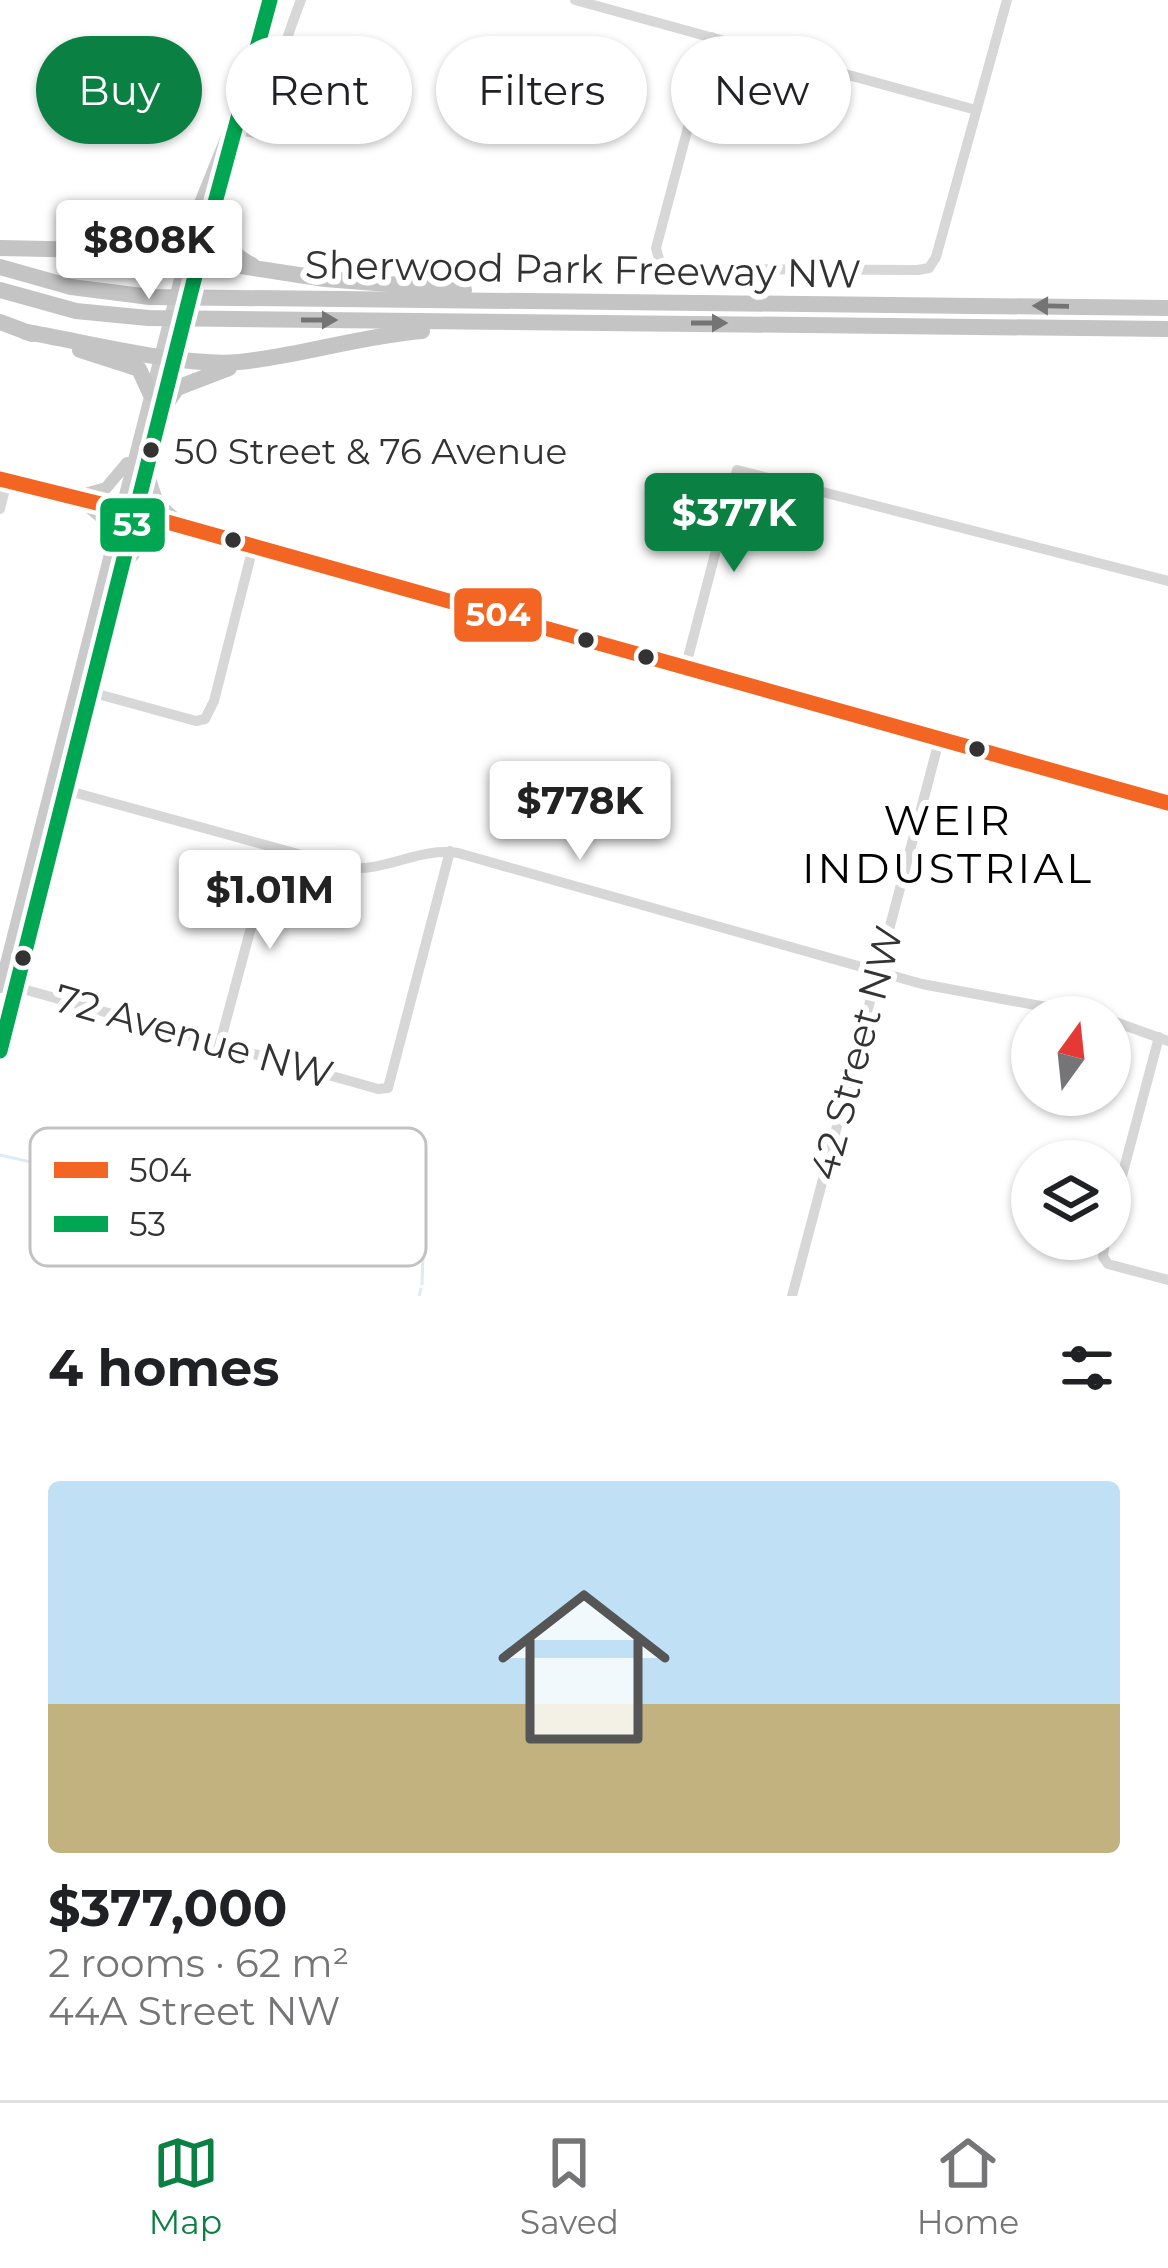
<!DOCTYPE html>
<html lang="en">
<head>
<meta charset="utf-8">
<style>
	:root { --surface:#fff; --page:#f2f2f2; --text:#202124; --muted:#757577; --line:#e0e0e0; --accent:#0b8043 }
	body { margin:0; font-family:Montserrat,sans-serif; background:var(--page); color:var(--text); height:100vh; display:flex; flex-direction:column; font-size:45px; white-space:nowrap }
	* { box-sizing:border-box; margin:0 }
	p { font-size:39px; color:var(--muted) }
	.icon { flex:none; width:66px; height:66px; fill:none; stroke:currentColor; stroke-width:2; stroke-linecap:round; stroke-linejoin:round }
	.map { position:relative; height:1296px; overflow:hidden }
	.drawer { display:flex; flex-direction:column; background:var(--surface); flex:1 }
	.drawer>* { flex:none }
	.guide { position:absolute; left:36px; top:36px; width:1098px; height:108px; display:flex; gap:24px }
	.needle { width:78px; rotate:15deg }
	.fabs { position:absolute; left:1011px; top:996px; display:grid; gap:24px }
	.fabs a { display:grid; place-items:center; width:120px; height:120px; border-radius:50%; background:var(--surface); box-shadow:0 3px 9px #0004; font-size:60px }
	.price { position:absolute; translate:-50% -102px; padding:0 27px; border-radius:12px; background:#fff; color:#222; font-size:39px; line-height:78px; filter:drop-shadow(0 3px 6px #0008) }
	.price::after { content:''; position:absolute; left:50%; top:72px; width:36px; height:27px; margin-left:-18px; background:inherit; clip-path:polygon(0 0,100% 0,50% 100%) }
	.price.on { background:var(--accent); color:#fff }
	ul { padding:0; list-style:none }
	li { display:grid; align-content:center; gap:24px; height:636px; padding:0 48px }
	li span { display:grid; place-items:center; height:372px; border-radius:12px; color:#555 }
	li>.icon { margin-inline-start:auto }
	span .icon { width:216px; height:216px; fill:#fffc; stroke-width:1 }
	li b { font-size:51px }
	h2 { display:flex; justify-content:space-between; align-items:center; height:144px; padding:0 48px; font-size:51px }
	.tag { padding:0 42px; border-radius:54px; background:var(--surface); box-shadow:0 3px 9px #0004; font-size:42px; line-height:108px }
	.tag.on { background:var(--accent); color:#fff }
	.menu { display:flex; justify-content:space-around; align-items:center; height:168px; border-top:3px solid var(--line); background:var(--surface); font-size:33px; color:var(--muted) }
	.menu a { display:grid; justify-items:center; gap:6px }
	.menu .on { color:var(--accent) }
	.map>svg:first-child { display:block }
</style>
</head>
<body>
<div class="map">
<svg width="1168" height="1296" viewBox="0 0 1168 1296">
	<rect width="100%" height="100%" fill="#fff"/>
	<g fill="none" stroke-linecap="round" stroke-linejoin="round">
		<g stroke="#ddebf3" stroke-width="3">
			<polyline points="0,1155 378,1241 405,1244"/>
			<polyline points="422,1284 423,1256"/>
			<polyline points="419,1296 421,1289"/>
		</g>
		<g stroke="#d7d7d7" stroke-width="10">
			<polyline points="575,0 976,110"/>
			<polyline points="712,37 656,248 660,263 674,269 918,270 929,268 936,257 1007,0"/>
			<path d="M 231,129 L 256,133 L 274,129 C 270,85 285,41 301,0"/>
			<polyline points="0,479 121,509 1168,803"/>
			<polyline points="0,509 7,481"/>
			<polyline points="685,669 737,470 1168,581"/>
			<polyline points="76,688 196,721 205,719 214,701 253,547"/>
			<path d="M 58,788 L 349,868 C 388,871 420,847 458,853 L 922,984 L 1100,1017"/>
			<polyline points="9,985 378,1089 388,1088 450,851"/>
			<polyline points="1110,1020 1168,1041"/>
			<polyline points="220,1043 272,849"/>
			<polyline points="1110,1221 1159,1037"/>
			<polyline points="1105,1239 1103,1257 1108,1264 1168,1280"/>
			<polyline points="792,1296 939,741"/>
		</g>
		<g stroke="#cacaca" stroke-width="12">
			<polyline points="148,472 158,503 186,528"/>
			<polyline points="74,497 106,488 127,463"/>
			<polyline points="78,498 104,520 110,539"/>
			<polyline points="127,563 148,536 174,524"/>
			<polyline points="0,987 198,208 233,121"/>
			<polyline points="0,1051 194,280 270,0"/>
		</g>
		<g stroke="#c4c4c4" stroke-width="16">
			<path d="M 215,207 C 220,233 226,253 252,265"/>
			<path d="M 126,242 C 155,239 178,232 198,208"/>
			<polyline points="0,248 143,251 325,279 464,290"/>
			<polyline points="0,267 71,287 150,297 1168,308"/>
			<polyline points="0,290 76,311 148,318 1168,329"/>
			<polyline points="0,322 32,334"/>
			<path d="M 26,332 C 86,342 181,367 239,362 C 300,356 360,336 422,331"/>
			<polyline points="80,350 139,369 150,393"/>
			<polyline points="161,411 177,388 229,368"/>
		</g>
		<g stroke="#fff" stroke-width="24">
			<polyline id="bus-1" points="0,479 121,509 1168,803"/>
		</g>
		<g stroke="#fff" stroke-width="24">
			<polyline id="bus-2" points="0,1051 194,280 270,0"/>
		</g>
		<use href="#bus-1" stroke="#f26522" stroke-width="15"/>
		<use href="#bus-2" stroke="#00a651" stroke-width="15"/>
	</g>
	<defs><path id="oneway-solid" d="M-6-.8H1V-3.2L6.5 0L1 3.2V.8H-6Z" transform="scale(3)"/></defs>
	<g fill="#747474">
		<use href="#oneway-solid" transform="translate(1051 306) rotate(-179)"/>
		<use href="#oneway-solid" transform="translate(319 320)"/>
		<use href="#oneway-solid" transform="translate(709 323)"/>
	</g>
	<g fill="#333" stroke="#fff" stroke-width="4.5">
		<circle cx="151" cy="450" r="10"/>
		<circle cx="233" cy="540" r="10"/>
		<circle cx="586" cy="640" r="10"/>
		<circle cx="646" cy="657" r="10"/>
		<circle cx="977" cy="749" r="10"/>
		<circle cx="23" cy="958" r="10"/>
	</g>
	<g text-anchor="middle" stroke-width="12" stroke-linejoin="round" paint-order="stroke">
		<g font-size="36" fill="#333" stroke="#fff" text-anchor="start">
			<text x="174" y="464">50 Street &amp; 76 Avenue</text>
		</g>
		<g font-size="39" fill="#333" stroke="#fff">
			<text transform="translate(583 269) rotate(1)" y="14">Sherwood Park Freeway NW</text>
			<text transform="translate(194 1036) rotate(16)" y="14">72 Avenue NW</text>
			<text transform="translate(856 1053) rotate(-75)" y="14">42 Street NW</text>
		</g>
		<g font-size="42" letter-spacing="3" fill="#000" stroke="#fff">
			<text x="948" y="835">WEIR<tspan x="948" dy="48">INDUSTRIAL</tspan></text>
		</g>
	</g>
	<rect x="30" y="1128" width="396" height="138" rx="18" fill="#fff" stroke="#c2c2c2" stroke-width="3"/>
	<rect x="54" y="1162" width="54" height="16" fill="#f26522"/>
	<rect x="54" y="1216" width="54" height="16" fill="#00a651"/>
	<g font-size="33" fill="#333">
		<text x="129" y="1182">504</text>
		<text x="129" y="1236">53</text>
	</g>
	<g stroke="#fff" stroke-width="4.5">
		<rect x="98" y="496" width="69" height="58" rx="12" fill="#00a651"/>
		<rect x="452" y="586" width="92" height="58" rx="12" fill="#f26522"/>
	</g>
	<g font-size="33" text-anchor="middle" font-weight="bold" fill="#fff">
		<text x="132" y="536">53</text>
		<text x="498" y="626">504</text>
	</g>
</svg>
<div class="fabs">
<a><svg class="needle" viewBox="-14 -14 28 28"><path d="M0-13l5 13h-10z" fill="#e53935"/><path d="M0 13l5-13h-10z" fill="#757577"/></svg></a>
<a><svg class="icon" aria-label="layers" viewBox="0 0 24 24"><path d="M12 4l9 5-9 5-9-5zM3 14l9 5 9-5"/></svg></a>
</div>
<b class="price" style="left:149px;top:302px">$808K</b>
<b class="price on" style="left:734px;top:575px">$377K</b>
<b class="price" style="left:580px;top:863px">$778K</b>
<b class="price" style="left:270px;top:952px">$1.01M</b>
<div class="guide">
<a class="tag on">Buy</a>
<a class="tag">Rent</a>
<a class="tag">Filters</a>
<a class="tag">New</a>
</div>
</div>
<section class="drawer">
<h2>4 homes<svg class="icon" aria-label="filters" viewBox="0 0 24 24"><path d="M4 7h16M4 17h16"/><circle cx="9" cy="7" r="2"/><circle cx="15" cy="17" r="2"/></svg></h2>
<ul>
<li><span style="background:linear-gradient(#bfe0f5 60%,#c2b280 0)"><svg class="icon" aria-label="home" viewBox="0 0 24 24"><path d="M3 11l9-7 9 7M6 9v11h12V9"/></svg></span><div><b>$377,000</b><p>2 rooms · 62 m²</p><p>44A Street NW</p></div></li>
</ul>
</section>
<nav class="menu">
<a class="on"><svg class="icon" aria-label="map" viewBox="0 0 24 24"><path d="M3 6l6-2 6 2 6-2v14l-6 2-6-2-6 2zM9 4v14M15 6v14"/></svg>Map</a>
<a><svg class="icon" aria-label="saved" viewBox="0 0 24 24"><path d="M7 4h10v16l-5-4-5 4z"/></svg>Saved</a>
<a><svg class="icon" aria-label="home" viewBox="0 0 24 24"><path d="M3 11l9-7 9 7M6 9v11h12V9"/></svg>Home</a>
</nav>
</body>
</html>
